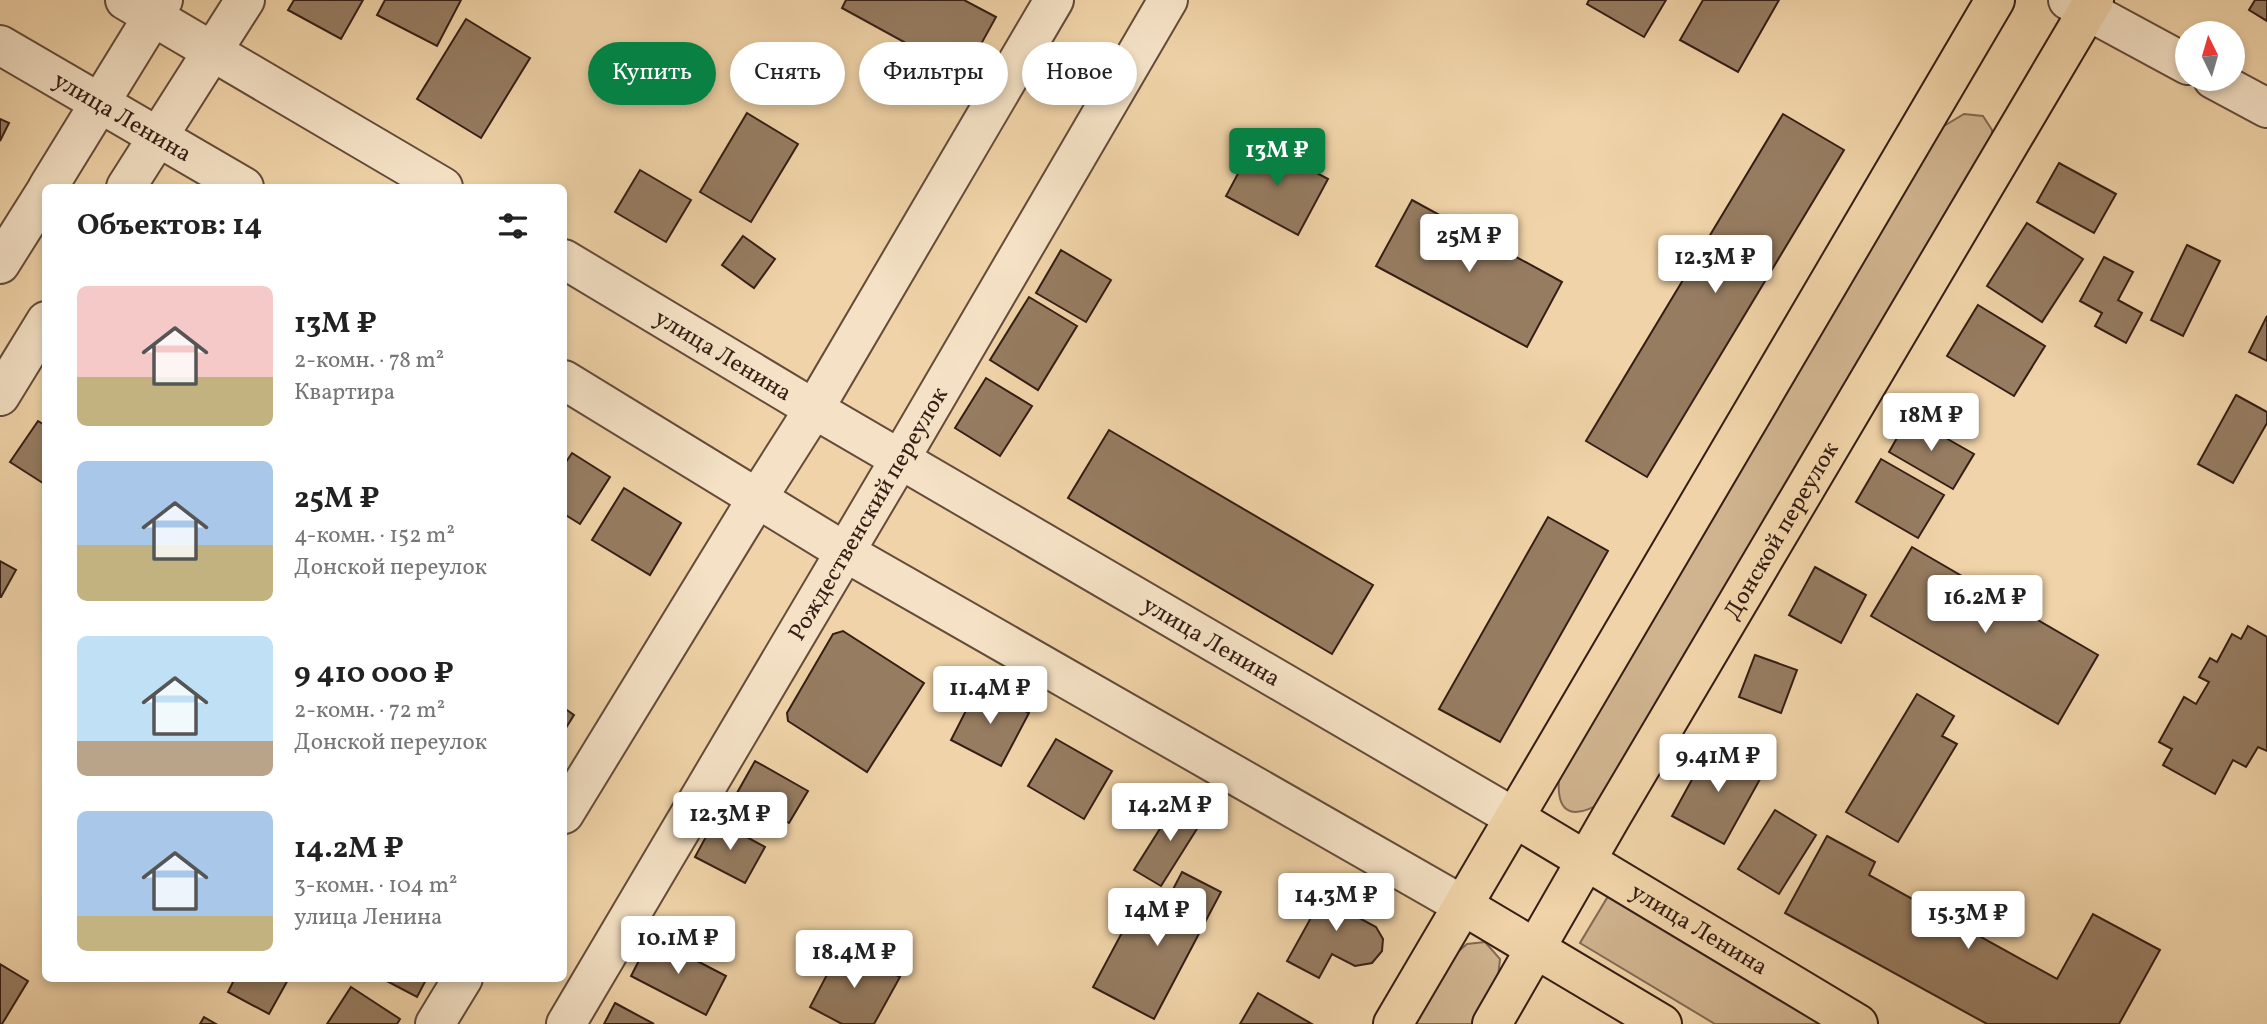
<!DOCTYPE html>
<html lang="ru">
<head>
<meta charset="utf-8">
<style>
	:root { --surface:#fff; --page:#f2f2f2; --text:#222; --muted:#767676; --accent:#0b8043 }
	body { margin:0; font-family:Vollkorn,serif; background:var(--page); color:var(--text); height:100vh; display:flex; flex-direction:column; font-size:26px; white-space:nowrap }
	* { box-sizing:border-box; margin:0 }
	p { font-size:23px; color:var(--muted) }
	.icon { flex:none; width:38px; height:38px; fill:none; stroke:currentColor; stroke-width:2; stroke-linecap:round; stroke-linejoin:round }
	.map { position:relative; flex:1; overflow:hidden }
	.side { position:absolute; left:42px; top:184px; width:525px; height:798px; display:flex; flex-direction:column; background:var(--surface); border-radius:10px; box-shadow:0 4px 10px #0003 }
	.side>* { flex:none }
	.hud { position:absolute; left:588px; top:42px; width:665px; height:63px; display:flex; gap:14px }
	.needle { width:46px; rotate:355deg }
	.tools { position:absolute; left:2175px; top:21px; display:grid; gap:14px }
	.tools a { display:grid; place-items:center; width:70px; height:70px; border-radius:50%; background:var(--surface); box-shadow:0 4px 10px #0003; font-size:35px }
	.price { position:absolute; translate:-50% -60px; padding:0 16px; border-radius:7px; background:#fff; color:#222; font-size:23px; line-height:46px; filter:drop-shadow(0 2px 4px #0008) }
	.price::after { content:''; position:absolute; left:50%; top:42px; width:21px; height:16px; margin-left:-10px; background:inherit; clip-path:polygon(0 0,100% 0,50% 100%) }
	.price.active { background:var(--accent); color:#fff }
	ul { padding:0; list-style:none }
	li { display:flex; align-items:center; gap:21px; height:175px; padding:0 35px }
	li span { display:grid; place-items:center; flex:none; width:196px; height:140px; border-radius:10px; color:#555 }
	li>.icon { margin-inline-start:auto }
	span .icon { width:84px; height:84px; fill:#fffc; stroke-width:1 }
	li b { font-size:30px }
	h2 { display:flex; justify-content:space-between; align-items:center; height:84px; padding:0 35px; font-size:30px }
	.tag { padding:0 24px; border-radius:32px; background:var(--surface); box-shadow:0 4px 10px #0003; font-size:24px; line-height:63px }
	.tag.active { background:var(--accent); color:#fff }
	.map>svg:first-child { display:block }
</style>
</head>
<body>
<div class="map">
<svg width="2267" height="1024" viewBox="0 0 2267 1024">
	<rect width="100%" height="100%" fill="#f0d3a8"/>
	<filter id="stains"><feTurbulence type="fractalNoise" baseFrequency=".00286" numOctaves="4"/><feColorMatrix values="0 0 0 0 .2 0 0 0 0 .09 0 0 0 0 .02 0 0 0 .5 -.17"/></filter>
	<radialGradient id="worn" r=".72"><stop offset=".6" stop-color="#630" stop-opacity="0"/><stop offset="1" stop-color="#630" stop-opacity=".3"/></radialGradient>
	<g fill="#d0b48f" stroke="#826952" stroke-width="2">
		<path d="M 1964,114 L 1983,116 L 1992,130 L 1992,150 L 1604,801 C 1576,819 1556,817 1559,779 L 1939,129 Z"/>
		<polygon points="1610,893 1825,1024 1715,1024 1580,943"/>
		<polygon points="1485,942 1500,959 1497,987 1475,1024 1413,1024 1452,957 1467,944"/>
	</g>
	<g fill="#967c61" stroke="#351e15" stroke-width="2">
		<polygon points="294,0 363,0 341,39 288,10"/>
		<polygon points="385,0 461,0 437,46 377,15"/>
		<polygon points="846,0 964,0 996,17 964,75 842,8"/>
		<polygon points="1589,0 1666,0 1644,37 1587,4"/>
		<polygon points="1703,0 1779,0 1738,72 1680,40"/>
		<polygon points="2255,0 2267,0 2267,21 2249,10"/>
		<polygon points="466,19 530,58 481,138 417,99"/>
		<polygon points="747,113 798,144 751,222 700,192"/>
		<polygon points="1783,114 1844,150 1647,477 1586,441"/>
		<polygon points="0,119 9,123 0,141"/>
		<polygon points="1256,140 1328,179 1298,235 1226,196"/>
		<polygon points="2059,163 2116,194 2094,233 2037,202"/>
		<polygon points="640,170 691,200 666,242 615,212"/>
		<polygon points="1412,200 1562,282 1527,347 1376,266"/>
		<polygon points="2027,223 2083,259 2042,322 1987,286"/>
		<polygon points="743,236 775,259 754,288 722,265"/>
		<polygon points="2187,245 2220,261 2183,336 2151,320"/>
		<polygon points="1061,250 1111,280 1086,322 1036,293"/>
		<polygon points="2104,257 2133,272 2118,300 2142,313 2126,343 2095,326 2102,313 2080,301"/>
		<polygon points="1029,297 1077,326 1038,390 990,360"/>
		<polygon points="1978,305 2045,346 2014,396 1947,356"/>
		<polygon points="2267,316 2267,361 2249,352"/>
		<polygon points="986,378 1032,406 1000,456 955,428"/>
		<polygon points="2236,395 2267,412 2267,423 2233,483 2198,464"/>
		<polygon points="1909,417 1974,454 1953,489 1889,452"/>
		<polygon points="38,421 46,426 46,485 10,462"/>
		<polygon points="1109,430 1373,585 1332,654 1068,498"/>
		<polygon points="572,453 610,477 580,524 564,514 564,465"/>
		<polygon points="1881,459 1944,495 1918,538 1856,502"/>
		<polygon points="624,488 681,523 650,575 592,540"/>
		<polygon points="1548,517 1608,551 1500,742 1439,709"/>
		<polygon points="1912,547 2098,655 2058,724 1871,616"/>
		<polygon points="0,561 16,570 1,597 0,597"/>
		<polygon points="1815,567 1866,595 1841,643 1789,615"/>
		<polygon points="2248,626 2267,637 2267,751 2258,747 2246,767 2233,760 2215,794 2163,765 2172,749 2159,742 2184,697 2196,704 2209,682 2199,677 2210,658 2217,662 2232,634 2241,639"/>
		<polygon points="843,631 924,683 867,772 788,721 787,713 833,634"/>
		<polygon points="1755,655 1797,670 1781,713 1739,697"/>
		<polygon points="978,687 1029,713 1001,766 951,740"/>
		<polygon points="1917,694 1954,716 1942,736 1957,744 1898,842 1846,812"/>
		<polygon points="564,708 574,715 564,731"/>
		<polygon points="1056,739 1112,771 1084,819 1028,786"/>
		<polygon points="1712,743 1764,772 1724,844 1672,816"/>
		<polygon points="755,761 808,791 789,823 737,793"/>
		<polygon points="1178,800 1205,816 1161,886 1134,870"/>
		<polygon points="1775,810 1816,835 1779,894 1738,869"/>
		<polygon points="715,820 765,847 745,883 695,857"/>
		<polygon points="1827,836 1875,862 1869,875 2057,979 2093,914 2160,950 2119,1024 1987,1024 1785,913"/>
		<polygon points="1182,872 1221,892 1154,1019 1093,987 1134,910 1156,922"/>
		<polygon points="1333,878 1362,893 1350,913 1376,927 1383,939 1382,951 1372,963 1355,966 1332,954 1319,978 1287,961"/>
		<polygon points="651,937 726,976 706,1015 631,976"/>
		<polygon points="842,946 900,977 874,1024 842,1024 810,1007"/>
		<polygon points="0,964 28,981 2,1024 0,1024"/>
		<polygon points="235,978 289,978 269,1014 228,992"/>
		<polygon points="381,978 427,978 417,997"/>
		<polygon points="351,987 400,1019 397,1024 327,1024"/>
		<polygon points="1258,993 1312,1024 1240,1024"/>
		<polygon points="615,1003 654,1024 604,1024"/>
		<polygon points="204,1017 216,1024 200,1024"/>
	</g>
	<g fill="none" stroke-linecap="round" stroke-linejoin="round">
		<g stroke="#644b3a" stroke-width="42">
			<g id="minor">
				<polyline points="125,0 443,187"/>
				<polyline points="2068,0 2188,65"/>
				<path id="s1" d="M 0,45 L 244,187"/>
				<polyline points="2213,79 2267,108"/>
				<polyline points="48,187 163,0"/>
				<polyline points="126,187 245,0"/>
				<path id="s2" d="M 564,259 L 814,409 L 1515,818"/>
				<polyline points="0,264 46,191"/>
				<polyline points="564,380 845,552 1464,906"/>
				<polyline points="0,396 46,321"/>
				<polyline points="564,814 758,497 814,409 1054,0"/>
				<polyline points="435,1024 463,978"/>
				<path id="s3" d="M 566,1024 L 900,459 L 1168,0"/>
			</g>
		</g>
		<g stroke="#351e15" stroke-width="42">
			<g id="major">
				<path id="s4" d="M 1515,818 L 1858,1024"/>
				<polyline points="1464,906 1662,1024"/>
				<polyline points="1393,1024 1995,0"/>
				<path id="s5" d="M 1492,1024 L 1611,817 L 2094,0"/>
			</g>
		</g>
		<use href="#minor" stroke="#f5e2c6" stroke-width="38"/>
		<use href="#major" stroke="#f0d3a8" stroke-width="38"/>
	</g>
	<g text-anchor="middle" stroke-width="5" stroke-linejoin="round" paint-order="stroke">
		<g font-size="24" fill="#351e15" stroke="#f5e2c6">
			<text dy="8" stroke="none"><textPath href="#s1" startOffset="142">улица Ленина</textPath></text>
			<text dy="8" stroke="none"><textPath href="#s2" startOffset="186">улица Ленина</textPath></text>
			<text dy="8" stroke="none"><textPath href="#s3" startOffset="593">Рождественский переулок</textPath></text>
			<text dy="8" stroke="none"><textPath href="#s5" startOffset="572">Донской переулок</textPath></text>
			<text dy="8" stroke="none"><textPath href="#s2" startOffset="752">улица Ленина</textPath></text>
			<text dy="8" stroke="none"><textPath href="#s4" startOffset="215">улица Ленина</textPath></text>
		</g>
	</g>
	<rect width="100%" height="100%" filter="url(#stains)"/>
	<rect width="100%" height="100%" fill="url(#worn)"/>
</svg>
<div class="tools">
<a><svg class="needle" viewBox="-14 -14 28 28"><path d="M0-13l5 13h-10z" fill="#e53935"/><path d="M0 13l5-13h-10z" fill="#767676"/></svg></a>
</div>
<b class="price active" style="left:1277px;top:188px">13M ₽</b>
<b class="price" style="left:1469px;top:274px">25M ₽</b>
<b class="price" style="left:1715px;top:295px">12.3M ₽</b>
<b class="price" style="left:1931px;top:453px">18M ₽</b>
<b class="price" style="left:1985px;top:635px">16.2M ₽</b>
<b class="price" style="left:990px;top:726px">11.4M ₽</b>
<b class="price" style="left:1718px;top:794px">9.41M ₽</b>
<b class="price" style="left:1170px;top:843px">14.2M ₽</b>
<b class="price" style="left:730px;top:852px">12.3M ₽</b>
<b class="price" style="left:1336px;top:933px">14.3M ₽</b>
<b class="price" style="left:1157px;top:948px">14M ₽</b>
<b class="price" style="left:1968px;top:951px">15.3M ₽</b>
<b class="price" style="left:678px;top:976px">10.1M ₽</b>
<b class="price" style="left:854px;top:990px">18.4M ₽</b>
<div class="hud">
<a class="tag active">Купить</a>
<a class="tag">Снять</a>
<a class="tag">Фильтры</a>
<a class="tag">Новое</a>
</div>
<section class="side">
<h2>Объектов: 14<svg class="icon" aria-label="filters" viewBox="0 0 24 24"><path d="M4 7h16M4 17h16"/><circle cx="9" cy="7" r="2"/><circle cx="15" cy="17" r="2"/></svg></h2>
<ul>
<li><span style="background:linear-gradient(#f6c9c9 65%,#c2b280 0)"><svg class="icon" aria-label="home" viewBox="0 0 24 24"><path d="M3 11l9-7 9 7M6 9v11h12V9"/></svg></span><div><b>13M ₽</b><p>2-комн. · 78 m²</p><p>Квартира</p></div></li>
<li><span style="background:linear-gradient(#a9c7e8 60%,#c2b280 0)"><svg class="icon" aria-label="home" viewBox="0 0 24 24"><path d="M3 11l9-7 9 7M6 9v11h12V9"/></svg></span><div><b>25M ₽</b><p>4-комн. · 152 m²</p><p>Донской переулок</p></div></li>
<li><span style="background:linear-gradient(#bfe0f5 75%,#b9a48a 0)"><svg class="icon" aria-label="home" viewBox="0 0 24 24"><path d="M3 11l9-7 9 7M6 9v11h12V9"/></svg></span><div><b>9 410 000 ₽</b><p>2-комн. · 72 m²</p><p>Донской переулок</p></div></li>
<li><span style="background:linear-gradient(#a9c7e8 75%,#c2b280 0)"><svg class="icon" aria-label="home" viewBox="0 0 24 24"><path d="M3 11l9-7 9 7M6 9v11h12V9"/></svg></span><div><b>14.2M ₽</b><p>3-комн. · 104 m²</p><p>улица Ленина</p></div></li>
</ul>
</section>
</div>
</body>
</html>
